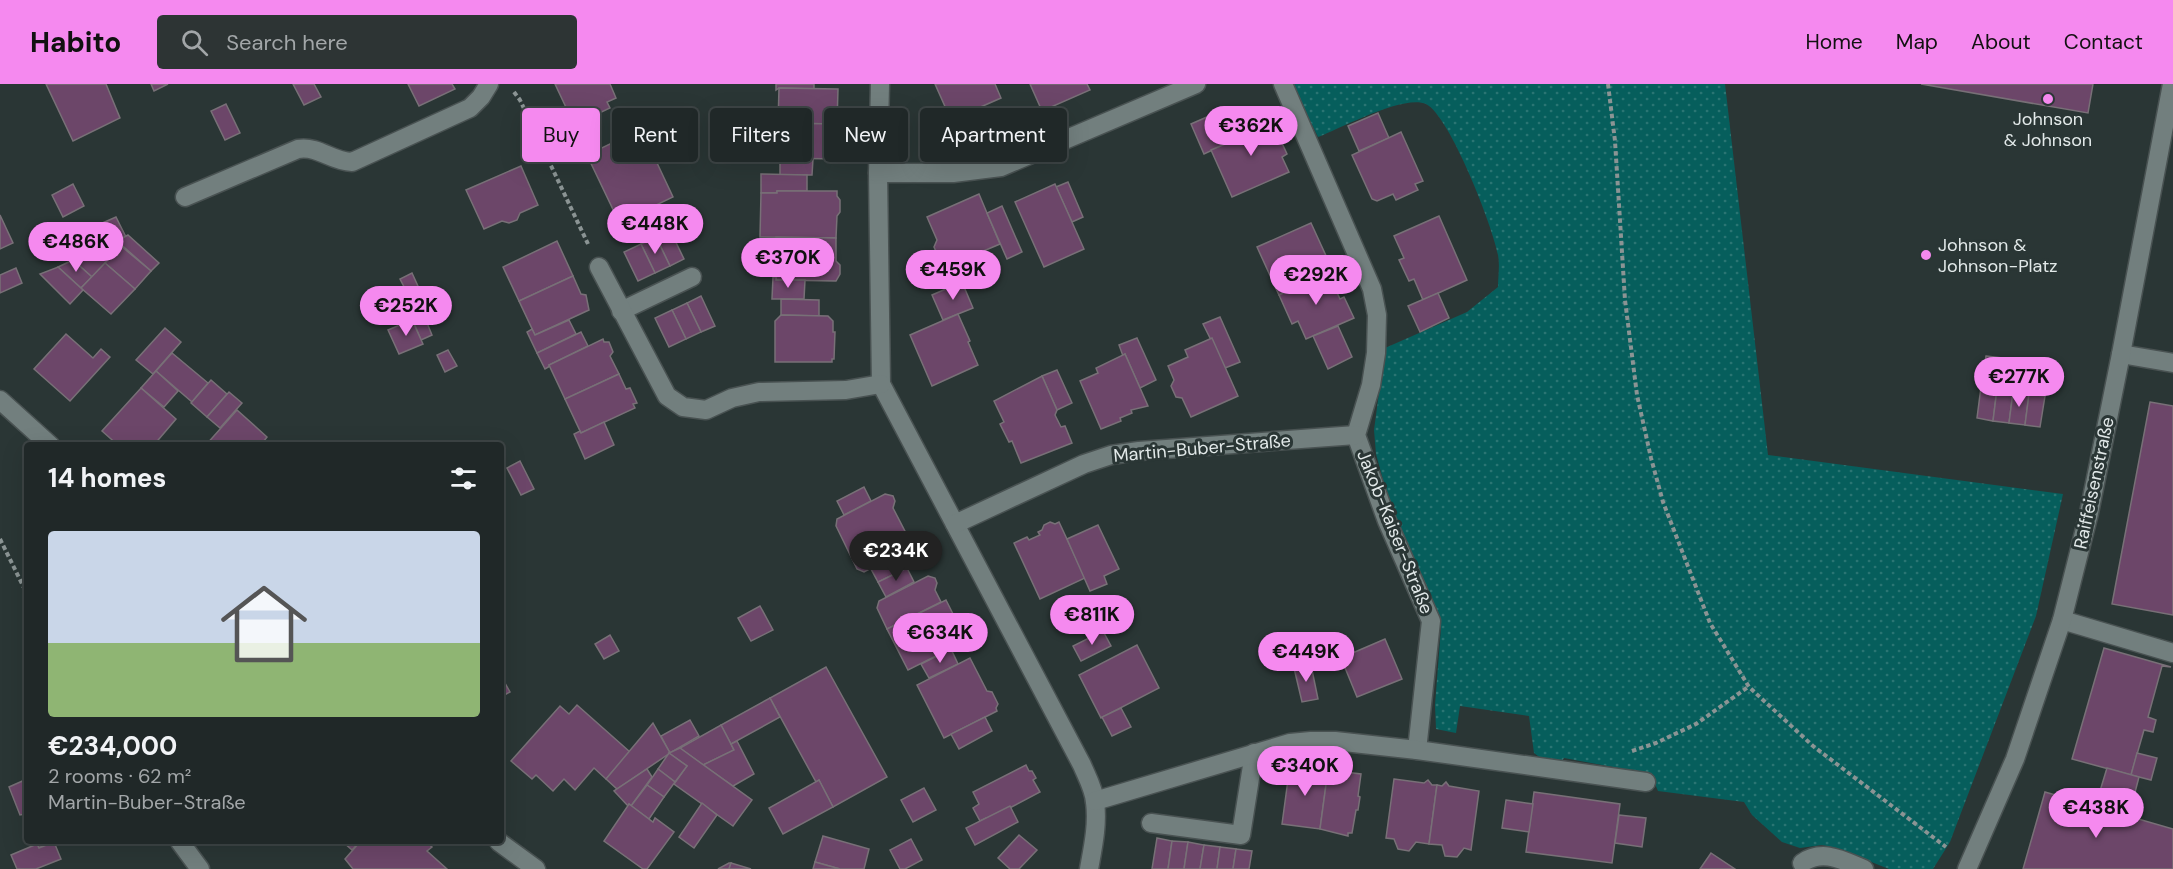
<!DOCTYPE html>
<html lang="en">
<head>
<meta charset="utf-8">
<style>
	:root { --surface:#202828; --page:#2d3434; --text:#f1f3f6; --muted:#a2a6a8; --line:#3d4445; --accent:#f589ef }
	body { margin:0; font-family:"DM Sans",sans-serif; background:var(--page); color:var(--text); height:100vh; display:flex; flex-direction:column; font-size:22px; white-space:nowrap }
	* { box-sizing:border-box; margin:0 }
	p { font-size:20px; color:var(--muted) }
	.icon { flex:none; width:33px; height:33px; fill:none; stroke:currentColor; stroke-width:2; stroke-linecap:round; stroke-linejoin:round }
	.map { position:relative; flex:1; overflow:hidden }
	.sheet { position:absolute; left:24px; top:358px; width:480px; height:402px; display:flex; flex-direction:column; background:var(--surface); border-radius:6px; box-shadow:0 6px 24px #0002,0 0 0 2px var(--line) }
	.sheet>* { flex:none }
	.guide { position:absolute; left:522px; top:24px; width:570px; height:54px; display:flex; gap:12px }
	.price { position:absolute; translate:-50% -51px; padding:0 14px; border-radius:21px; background:var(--accent); color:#111; font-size:20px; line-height:39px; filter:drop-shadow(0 2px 3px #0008) }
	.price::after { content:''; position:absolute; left:50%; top:36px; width:18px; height:14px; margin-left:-9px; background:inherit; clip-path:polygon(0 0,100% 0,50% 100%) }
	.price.selected { background:#222; color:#fff }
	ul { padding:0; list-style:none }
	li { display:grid; align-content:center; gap:12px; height:318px; padding:0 24px }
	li+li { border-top:2px solid var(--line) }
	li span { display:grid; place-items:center; height:186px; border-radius:6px; color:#555 }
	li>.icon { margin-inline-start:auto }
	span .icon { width:108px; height:108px; fill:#fffc; stroke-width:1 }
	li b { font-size:26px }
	h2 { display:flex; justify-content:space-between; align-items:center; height:72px; padding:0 24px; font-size:26px }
	.pill { padding:0 21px; border-radius:6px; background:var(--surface); box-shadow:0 6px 24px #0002,0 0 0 2px var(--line); font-size:21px; line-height:54px }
	.pill.selected { background:var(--accent); color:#111 }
	header { display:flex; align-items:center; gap:36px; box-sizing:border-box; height:84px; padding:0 30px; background:var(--accent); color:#111 }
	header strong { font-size:28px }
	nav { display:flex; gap:33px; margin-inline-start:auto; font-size:21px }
	.search { width:420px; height:54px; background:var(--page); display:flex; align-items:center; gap:15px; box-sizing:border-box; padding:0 21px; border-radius:6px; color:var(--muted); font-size:22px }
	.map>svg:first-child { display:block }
</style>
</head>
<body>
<header>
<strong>Habito</strong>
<div class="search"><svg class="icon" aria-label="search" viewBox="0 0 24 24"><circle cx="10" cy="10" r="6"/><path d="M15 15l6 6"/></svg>Search here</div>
<nav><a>Home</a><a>Map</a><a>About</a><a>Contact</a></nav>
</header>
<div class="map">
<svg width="2173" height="785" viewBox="0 0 2173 785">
	<defs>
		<pattern id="grass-dots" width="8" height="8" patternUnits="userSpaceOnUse" patternTransform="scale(1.5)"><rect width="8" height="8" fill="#065e5c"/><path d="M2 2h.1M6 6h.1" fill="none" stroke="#2a7573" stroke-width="1.8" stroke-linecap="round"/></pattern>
	</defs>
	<rect width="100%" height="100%" fill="#2a3635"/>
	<path fill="url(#grass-dots)" d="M 1292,0 L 1725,0 L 1768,371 L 2063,410 L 2036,532 L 1956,742 L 1950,758 L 1933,785 L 1889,785 L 1836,764 L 1822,761 L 1800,764 L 1782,758 L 1752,731 L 1744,718 L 1658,707 L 1651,690 L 1564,674 L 1559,681 L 1546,678 L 1534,669 L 1529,632 L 1460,622 L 1456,649 L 1436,645 L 1435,621 L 1441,544 L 1388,414 L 1376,370 L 1374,346 L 1385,264 L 1467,228 L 1498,203 C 1498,193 1500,181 1498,171 C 1493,143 1450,32 1426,20 C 1404,10 1341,44 1318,53 Z"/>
	<g fill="#6c4669" stroke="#787077" stroke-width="1.5">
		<polygon points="46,0 106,0 120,34 73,57"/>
		<polygon points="151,0 168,0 154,7"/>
		<polygon points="293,0 314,0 321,13 304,21"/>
		<polygon points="408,0 452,0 455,5 419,22"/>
		<polygon points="555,0 610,0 616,14 607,18 610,24 591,33 588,26 571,34"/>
		<polygon points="776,0 814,0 814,5 779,4 776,6"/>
		<polygon points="935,0 995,0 1001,14 951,36"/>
		<polygon points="1030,0 1087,0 1090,6 1042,27"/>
		<polygon points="1921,0 2093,0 2088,29"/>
		<polygon points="779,4 838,5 837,40 778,39"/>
		<polygon points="226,20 240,49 225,56 211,27"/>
		<polygon points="1216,29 1230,58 1204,70 1191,40"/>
		<polygon points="1378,29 1389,54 1359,67 1348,42"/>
		<polygon points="1264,34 1269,44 1274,42 1287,70 1282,73 1289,88 1232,113 1211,66 1230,58 1227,51"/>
		<polygon points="778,39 837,40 837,75 778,74"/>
		<polygon points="641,45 673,113 654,122 652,128 644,132 638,130 619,138 587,71"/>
		<polygon points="1401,48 1423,97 1415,100 1418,106 1396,116 1393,110 1377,117 1372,115 1352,71"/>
		<polygon points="780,74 813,75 812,91 780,91"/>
		<polygon points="521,82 538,121 520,129 517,136 509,139 502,137 484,145 466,106"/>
		<polygon points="761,90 807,91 807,107 777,107 777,109 761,109"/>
		<polygon points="1068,98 1083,133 1072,138 1056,103"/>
		<polygon points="73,100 84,122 63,133 52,111"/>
		<polygon points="1055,100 1084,165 1044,183 1015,118"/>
		<polygon points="777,107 837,107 837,112 840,116 840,128 837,132 836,154 760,153 761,109 777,109"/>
		<polygon points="979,110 1000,160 967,174 965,168 949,175 952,181 949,183 945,175 938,172 934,163 937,156 927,133"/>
		<polygon points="1002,122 1022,168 1007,175 987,129"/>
		<polygon points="0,131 13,159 0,165"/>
		<polygon points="1439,132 1467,196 1423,216 1414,195 1409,197 1399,176 1404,174 1394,152"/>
		<polygon points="116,133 126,153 107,161 98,141"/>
		<polygon points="1311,139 1333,187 1279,211 1257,163"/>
		<polygon points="670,146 684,175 670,182 656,153"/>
		<polygon points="128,151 159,179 151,187 117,157"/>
		<polygon points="656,153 670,182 655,189 641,160"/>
		<polygon points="776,153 836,154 836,177 840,181 840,190 836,197 776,196"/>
		<polygon points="117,157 121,162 92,193 73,176"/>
		<polygon points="557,157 573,192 519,217 503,183"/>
		<polygon points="641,160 655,189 638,197 624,168"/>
		<polygon points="121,162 151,187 135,205 105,179"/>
		<polygon points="73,176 92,193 81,204 58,183"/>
		<polygon points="105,179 135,205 111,230 81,204"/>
		<polygon points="58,183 83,206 70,220 40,190"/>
		<polygon points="16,184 22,199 0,209 0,191"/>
		<polygon points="1333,187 1334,189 1331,190 1336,201 1334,202 1340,215 1344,213 1354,234 1306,255 1298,237 1292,240 1279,211"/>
		<polygon points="412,189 422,211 411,216 400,195"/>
		<polygon points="573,192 581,210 586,211 589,226 535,251 519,217"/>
		<polygon points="773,193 776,193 776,196 805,196 804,215 772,215"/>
		<polygon points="962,198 973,224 943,236 932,211"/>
		<polygon points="1438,209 1449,234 1420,248 1408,222"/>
		<polygon points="701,212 715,242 701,248 687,219"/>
		<polygon points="781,215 819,216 819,232 781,231"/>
		<polygon points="687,219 701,248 686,255 672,226"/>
		<polygon points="672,226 686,255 669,263 655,234"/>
		<polygon points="958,230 970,257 968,258 978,281 932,302 910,251"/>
		<polygon points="781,231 828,232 833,237 833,248 835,248 834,275 832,275 832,278 775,278 775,237"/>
		<polygon points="1220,233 1240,278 1225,284 1203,240"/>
		<polygon points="425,234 432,251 421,256 414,239"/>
		<polygon points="412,236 423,260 399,270 388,246"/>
		<polygon points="569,236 576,250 537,269 527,248 532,245 535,251"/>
		<polygon points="1338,242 1352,273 1328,285 1313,252"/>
		<polygon points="165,244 181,258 153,290 136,276"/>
		<polygon points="581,248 588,262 549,281 550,282 545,285 537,269"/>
		<polygon points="66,250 93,274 101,265 110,273 70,317 34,285"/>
		<polygon points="1137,254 1156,296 1140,304 1125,270 1123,272 1119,261"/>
		<polygon points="1212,254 1238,312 1191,333 1182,314 1176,313 1171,302 1174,296 1168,282 1188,273 1185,266"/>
		<polygon points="603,255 604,258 609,258 613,268 610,272 619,290 565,315 549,281"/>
		<polygon points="448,266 457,282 445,288 437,271"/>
		<polygon points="172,269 208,299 192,318 156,287"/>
		<polygon points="1125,270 1148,322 1131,326 1132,329 1120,334 1121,337 1101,345 1080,297 1098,289 1096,284"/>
		<polygon points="1986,272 2002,274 1997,305 1981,303"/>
		<polygon points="2002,274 2018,276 2013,308 1997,305"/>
		<polygon points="2018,276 2034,278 2029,310 2013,308"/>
		<polygon points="2034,278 2050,281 2045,312 2029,310"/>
		<polygon points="1057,286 1072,319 1057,326 1042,292"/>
		<polygon points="156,287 178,307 164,323 141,304"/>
		<polygon points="619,290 626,305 630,304 637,319 633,320 635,324 581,349 565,315"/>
		<polygon points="1042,292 1057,326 1055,331 1061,343 1065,342 1072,359 1021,379 1012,357 1009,358 1000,340 1004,338 994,317"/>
		<polygon points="211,296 227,310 207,333 191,319"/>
		<polygon points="1981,303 1997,305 1993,337 1977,334"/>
		<polygon points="141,304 176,335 153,362 119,362 102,347"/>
		<polygon points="1997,305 2013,308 2009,339 1993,337"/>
		<polygon points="229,308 242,319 220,344 207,333"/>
		<polygon points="2013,308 2029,310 2025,341 2009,339"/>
		<polygon points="2029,310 2045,312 2040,343 2025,341"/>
		<polygon points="2150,318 2173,322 2173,531 2112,520"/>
		<polygon points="237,326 267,353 260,362 205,362"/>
		<polygon points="604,338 614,361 585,375 574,350 580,347 581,349"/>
		<polygon points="520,377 534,405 521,411 507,384"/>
		<polygon points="864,403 871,417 844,431 837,417"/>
		<polygon points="885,410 893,412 895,417 893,424 906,449 913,451 915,456 913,463 864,488 857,485 836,442 837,435"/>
		<polygon points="1050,438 1055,440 1059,438 1085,494 1040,515 1014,459 1027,453 1029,456 1040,451 1038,448 1042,446 1044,441"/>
		<polygon points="1098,441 1119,485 1104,492 1107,500 1090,507 1067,455"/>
		<polygon points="899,470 907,484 878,498 871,485"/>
		<polygon points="907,484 914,498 886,513 878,498"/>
		<polygon points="928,492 935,494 937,499 935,506 941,518 887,545 877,524 879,517"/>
		<polygon points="946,516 960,544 946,551 952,564 908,586 887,545"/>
		<polygon points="760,522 773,546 751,557 738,534"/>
		<polygon points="1103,547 1111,562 1081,577 1073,562"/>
		<polygon points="610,551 619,567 604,575 595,560"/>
		<polygon points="1385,555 1402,595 1357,613 1341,574"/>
		<polygon points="1137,561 1159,604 1101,634 1079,591"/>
		<polygon points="2104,564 2171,583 2162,582 2148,633 2156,636 2153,648 2144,646 2131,691 2072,675"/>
		<polygon points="951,565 958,580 929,594 921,580"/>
		<polygon points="970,574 987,607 992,608 998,620 996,624 997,627 944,654 917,601"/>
		<polygon points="1311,581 1318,615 1302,618 1294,584"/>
		<polygon points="826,583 887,693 833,723 819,696 816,698 770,614"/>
		<polygon points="501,592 510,608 501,613"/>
		<polygon points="770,614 780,633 731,660 721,641"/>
		<polygon points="577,621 630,668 606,695 594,684 575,706 564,695 553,707 536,691 532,695 511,677 560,622 569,630"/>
		<polygon points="1121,624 1131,643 1112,652 1102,633"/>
		<polygon points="985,633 992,647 959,665 951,650"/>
		<polygon points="690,636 699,652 670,669 661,652"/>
		<polygon points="653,639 670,669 617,705 606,695"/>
		<polygon points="721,641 734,666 703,681 680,664"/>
		<polygon points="737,657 754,690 733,702 703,681 734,666 731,660"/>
		<polygon points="680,664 752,716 733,742 674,700 687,682 669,669"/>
		<polygon points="669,669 687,682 675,698 658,685"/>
		<polygon points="2137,669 2157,674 2151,696 2131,691"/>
		<polygon points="1026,681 1029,687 1032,687 1036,694 1033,696 1040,708 987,736 986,734 980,737 973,724 979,720 973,708"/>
		<polygon points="1290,681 1328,686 1320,745 1282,740"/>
		<polygon points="2107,684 2139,693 2133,716 2100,707"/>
		<polygon points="647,685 652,693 631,722 629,720 628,722 614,707"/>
		<polygon points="658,685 675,698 664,713 647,701"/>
		<polygon points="1328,686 1361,690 1358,712 1360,713 1358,726 1356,726 1352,749 1348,749 1348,752 1320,745"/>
		<polygon points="27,695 27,736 25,730 20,731 9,703"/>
		<polygon points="1394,695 1424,699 1428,696 1432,701 1437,701 1429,760 1416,758 1409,767 1398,765 1394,755 1386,754"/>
		<polygon points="819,696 833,723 783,750 769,724"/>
		<polygon points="1446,698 1449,702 1479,707 1471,766 1464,764 1457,773 1445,772 1442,761 1429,760 1437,701 1442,702"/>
		<polygon points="647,701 664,713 649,735 631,722"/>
		<polygon points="924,704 936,726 913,738 901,716"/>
		<polygon points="1534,708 1620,720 1612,779 1526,768"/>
		<polygon points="2045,708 2173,745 2173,785 2023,785"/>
		<polygon points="1506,716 1533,720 1529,748 1502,744"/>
		<polygon points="702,719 717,731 694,764 679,753"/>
		<polygon points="629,720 653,738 655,734 674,748 647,785 643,785 604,757"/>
		<polygon points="1010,722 1018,738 975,761 966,744"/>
		<polygon points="1619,731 1646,734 1642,763 1615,759"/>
		<polygon points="1019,751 1037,766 1019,785 1010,785 998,774"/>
		<polygon points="823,752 869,765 864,785 840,785 815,778"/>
		<polygon points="1157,754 1172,757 1168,785 1152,785"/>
		<polygon points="911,755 922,776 905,785 900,785 890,766"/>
		<polygon points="1172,757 1188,758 1184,785 1168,785"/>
		<polygon points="36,758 53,758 39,764"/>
		<polygon points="54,758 61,775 36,785 17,785 11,771 37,760 39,764"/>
		<polygon points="343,758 366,758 359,759 352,766"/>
		<polygon points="366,758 426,758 432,763 427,767 447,785 353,785 345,775 359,759"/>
		<polygon points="1188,758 1204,761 1200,785 1184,785"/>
		<polygon points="1204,761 1220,763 1217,785 1200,785"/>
		<polygon points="1220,763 1236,765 1233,785 1217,785"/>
		<polygon points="1236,765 1252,767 1249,785 1233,785"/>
		<polygon points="1711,769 1735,785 1700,785"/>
		<polygon points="815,778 840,785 813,785"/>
		<polygon points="729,779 731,779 729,785 718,785"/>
		<polygon points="731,779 751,785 729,785"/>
	</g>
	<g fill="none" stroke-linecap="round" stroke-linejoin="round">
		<g stroke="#495252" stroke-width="21">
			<g id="lane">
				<polyline points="621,227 692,193"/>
				<polyline points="2121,270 2173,279"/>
				<polyline points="2062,536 2173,569"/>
				<polyline points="1151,739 1241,751 1254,669"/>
				<path d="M 1802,779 C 1823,764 1844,777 1864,785"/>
			</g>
		</g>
		<g stroke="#495252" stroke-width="21">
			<g id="street">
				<path d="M 880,0 L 878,89 L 881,300 L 1082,681 C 1087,693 1094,705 1095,718 C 1098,740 1093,763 1089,785"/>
				<polyline points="1283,0 1372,205 1377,231 1376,269 1371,301 1356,351 1387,437 1431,537 1417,666"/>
				<polyline points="878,89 953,89 1001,83 1196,0"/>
				<path d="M 185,113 L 298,65 C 320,62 330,77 352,78 L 470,24 L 481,13 L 489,0"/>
				<polyline points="599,183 667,312 683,323 706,326 732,314 759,308 846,306 881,300"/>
				<polyline points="955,440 1084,380 1111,371 1139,367 1356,351"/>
				<polyline points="1095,717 1290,659 1311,657 1335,657 1417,666 1646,698"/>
				<polyline points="180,758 200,785"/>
				<polyline points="1967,785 2015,675 2062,536 2089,429 2121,270 2172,0"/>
			</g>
		</g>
		<g stroke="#495252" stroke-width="21">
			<g id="secondary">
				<polyline points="0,316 51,362"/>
				<polyline points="499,758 536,785"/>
			</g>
		</g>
		<g stroke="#8b9494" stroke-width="4" stroke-dasharray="4.5 3" stroke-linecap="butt">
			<polyline points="1608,0 1615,57 1625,216 1637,311 1651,374 1663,418 1710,539 1749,603 1813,662 1946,763"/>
			<polyline points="514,8 520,16 588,160"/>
			<polyline points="0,455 27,510"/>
			<polyline points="1632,667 1656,659 1696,640 1748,603"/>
		</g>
		<use href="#lane" stroke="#727f7e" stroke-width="18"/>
		<use href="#street" stroke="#727f7e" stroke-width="18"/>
		<use href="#secondary" stroke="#727f7e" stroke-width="18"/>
	</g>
	<g fill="#f589ef" stroke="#2a3635" stroke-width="2">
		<circle cx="2048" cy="15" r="6"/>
		<circle cx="1926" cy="171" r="6"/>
	</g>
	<g text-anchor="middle" stroke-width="6" stroke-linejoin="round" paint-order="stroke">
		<g font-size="18" fill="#e2e9e9" stroke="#2a3635">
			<text x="2048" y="41">Johnson<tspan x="2048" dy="21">&amp; Johnson</tspan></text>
			<text x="1938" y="167" text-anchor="start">Johnson &amp;<tspan x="1938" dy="21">Johnson-Platz</tspan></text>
		</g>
		<g font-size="18" fill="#e2e9e9" stroke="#2a3635">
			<text transform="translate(1202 364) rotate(-5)" y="6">Martin-Buber-Straße</text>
			<text transform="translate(2094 399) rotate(-78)" y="6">Raiffeisenstraße</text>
			<text transform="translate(1395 448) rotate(68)" y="6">Jakob-Kaiser-Straße</text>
		</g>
	</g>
</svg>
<b class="price" style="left:1251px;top:73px">€362K</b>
<b class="price" style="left:655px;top:171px">€448K</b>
<b class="price" style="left:76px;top:189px">€486K</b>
<b class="price" style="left:788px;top:205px">€370K</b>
<b class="price" style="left:953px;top:217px">€459K</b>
<b class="price" style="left:1316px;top:222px">€292K</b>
<b class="price" style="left:406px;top:253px">€252K</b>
<b class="price" style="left:2019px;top:324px">€277K</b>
<b class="price selected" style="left:896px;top:498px">€234K</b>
<b class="price" style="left:1092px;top:562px">€811K</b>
<b class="price" style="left:940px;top:580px">€634K</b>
<b class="price" style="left:1306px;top:599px">€449K</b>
<b class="price" style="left:1305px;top:713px">€340K</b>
<b class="price" style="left:2096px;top:755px">€438K</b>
<div class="guide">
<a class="pill selected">Buy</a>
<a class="pill">Rent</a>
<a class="pill">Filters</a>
<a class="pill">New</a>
<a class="pill">Apartment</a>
</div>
<section class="sheet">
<h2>14 homes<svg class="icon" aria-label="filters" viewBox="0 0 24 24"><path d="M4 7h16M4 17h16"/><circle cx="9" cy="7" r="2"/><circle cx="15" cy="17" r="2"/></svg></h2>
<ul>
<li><span style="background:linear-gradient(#c9d6e8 60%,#8fb573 0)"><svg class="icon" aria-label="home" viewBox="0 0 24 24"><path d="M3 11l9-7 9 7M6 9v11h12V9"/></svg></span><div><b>€234,000</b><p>2 rooms · 62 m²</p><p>Martin-Buber-Straße</p></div></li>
</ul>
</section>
</div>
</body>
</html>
